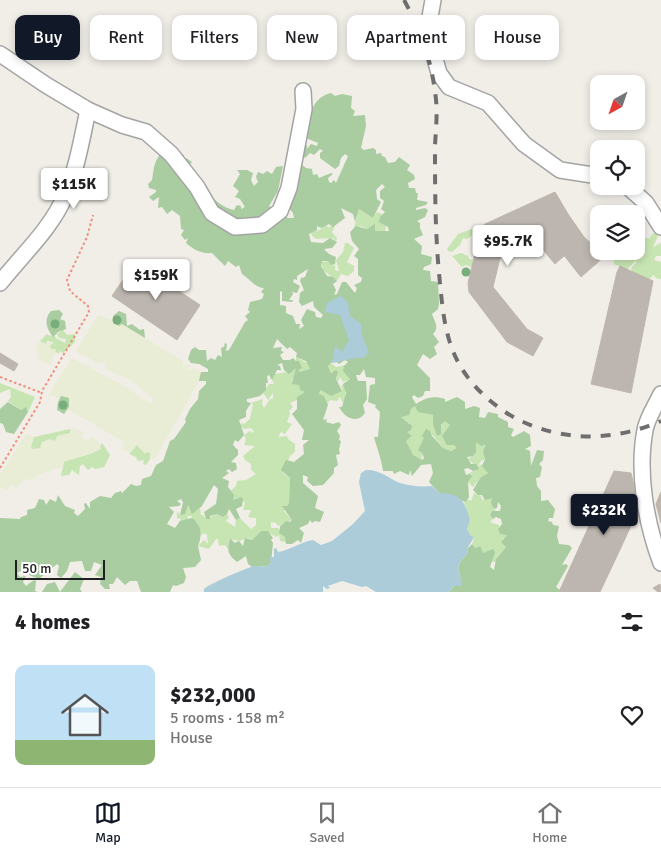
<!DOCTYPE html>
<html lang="en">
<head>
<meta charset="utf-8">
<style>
	:root { --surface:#fff; --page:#f2f2f2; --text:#202124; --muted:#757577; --line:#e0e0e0; --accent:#111827 }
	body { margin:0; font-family:Signika,sans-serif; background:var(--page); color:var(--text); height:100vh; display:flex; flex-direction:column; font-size:19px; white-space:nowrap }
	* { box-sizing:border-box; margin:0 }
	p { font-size:16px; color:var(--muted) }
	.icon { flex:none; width:28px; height:28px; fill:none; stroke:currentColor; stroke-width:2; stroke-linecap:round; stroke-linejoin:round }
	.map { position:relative; height:592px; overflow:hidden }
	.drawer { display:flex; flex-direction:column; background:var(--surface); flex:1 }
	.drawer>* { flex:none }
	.banner { position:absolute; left:15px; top:15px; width:631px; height:45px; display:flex; gap:10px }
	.needle { width:32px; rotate:220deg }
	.controls { position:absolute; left:590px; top:75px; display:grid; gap:10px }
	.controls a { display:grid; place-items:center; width:55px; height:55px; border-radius:10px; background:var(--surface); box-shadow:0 2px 8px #0003; font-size:25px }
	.scale { position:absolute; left:15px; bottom:12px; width:90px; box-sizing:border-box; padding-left:5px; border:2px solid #202020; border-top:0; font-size:14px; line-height:18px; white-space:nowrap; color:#202020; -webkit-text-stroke:4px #fff; paint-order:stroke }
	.price { position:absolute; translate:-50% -42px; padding:0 11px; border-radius:5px; background:#fff; color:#222; font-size:16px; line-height:32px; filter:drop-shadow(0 1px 2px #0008) }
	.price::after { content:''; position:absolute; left:50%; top:30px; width:15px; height:11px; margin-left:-8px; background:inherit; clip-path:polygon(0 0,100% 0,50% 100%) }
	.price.on { background:var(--accent); color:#fff }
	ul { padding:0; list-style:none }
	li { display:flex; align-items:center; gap:15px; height:125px; padding:0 15px }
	li span { display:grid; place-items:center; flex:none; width:140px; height:100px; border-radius:10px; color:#555 }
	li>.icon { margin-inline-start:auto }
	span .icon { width:60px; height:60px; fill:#fffc; stroke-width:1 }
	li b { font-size:21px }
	h2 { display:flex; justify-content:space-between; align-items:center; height:60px; padding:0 15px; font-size:21px }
	.chip { padding:0 18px; border-radius:10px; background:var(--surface); box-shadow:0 2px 8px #0003; font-size:18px; line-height:45px }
	.chip.on { background:var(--accent); color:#fff }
	.dock { display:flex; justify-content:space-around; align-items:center; height:70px; border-top:1px solid var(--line); background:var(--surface); font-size:14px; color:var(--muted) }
	.dock a { display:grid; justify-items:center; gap:2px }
	.dock .on { color:var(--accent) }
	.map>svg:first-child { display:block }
</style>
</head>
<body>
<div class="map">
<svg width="661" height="592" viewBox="0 0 661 592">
	<rect width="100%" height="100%" fill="#f0eee7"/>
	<g fill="#e9edd5">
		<polygon points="98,315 111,320 113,316 113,321 122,324 183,361 183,366 189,365 188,368 190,371 194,368 201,372 199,381 155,459 150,459 150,453 145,454 139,449 140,446 135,447 130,452 121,449 124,442 67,409 69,398 61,396 59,399 53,396 48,396 72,358 128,388 142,399 151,403 154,400 131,380 105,369 106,362 99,364 76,351"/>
		<polygon points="40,341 45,344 54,341 51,344 57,353 53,355 52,366 37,358 39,354 36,346"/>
		<polygon points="74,428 84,432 81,435 84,440 89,440 92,437 97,440 102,449 64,462 62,467 37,475 32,480 24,479 20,485 15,488 14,485 11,485 7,491 0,487 0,475 26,434 34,437 31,444 32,449 41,442 70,433 70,429"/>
	</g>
	<g fill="#c7e5b2">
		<polygon points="359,209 373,218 377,212 384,215 386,226 385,231 375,231 373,226 367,229 360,226 354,228"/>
		<polygon points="325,224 329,228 330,226 335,226 332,232 337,238 336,241 333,238 316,239 312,236 311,232 320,230"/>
		<polygon points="485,224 480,233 473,234 467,239 463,238 460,245 452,252 448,251 447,249 458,234"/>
		<polygon points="653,233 657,233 658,236 653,247 661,243 661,256 656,256 654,260 661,262 661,279 658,279 653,275 649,280 632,272 631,268 637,262 635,261 627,270 614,264 613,251 620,258 629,251 636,251 636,239 644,237 649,239"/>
		<polygon points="345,243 348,243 354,248 347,262 354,266 354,271 348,276 341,274 337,281 323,270 321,262 328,261 333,266 335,264 335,270 339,271 336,260 343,252"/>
		<polygon points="461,253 468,256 469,259 473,260 472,267 465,265 462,267 452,256"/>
		<polygon points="63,330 67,335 75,334 75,342 63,353 60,351 59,354 55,351 56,349 51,349 50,346 54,342 47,341 46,344 40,341 47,334 50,336 54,335 56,338 65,343 66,339 59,338 57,334"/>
		<polygon points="296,357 309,364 310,369 295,376 292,381 299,385 300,390 306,392 300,395 297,400 290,403 293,407 289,411 290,414 287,422 292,424 285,434 281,432 279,435 279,437 287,436 288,439 295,444 295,452 290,456 283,473 290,478 289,503 284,511 292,520 278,526 276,523 271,522 271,528 278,528 286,539 286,542 280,541 279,535 276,537 268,532 261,531 252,540 248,538 239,541 229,539 228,549 225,545 219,546 218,539 216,539 209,549 198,546 204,540 208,544 207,535 204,533 200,536 197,522 191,520 192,516 187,516 189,521 180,521 181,518 177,519 177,511 180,515 187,504 191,512 200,508 201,515 203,515 206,519 217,514 223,517 227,514 229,517 226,521 235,527 236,520 240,518 251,529 256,525 256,518 248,517 251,510 243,510 245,502 241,501 241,497 233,500 230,491 236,486 237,481 246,480 256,474 251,470 251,464 245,460 243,456 255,446 244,445 246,440 244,435 250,431 253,433 254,431 251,428 244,429 240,426 241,423 244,424 250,419 253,404 251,403 263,399 262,404 264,408 270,399 273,399 273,393 268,400 263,393 269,384 274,384 272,380 274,374 288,372 296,361"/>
		<polygon points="331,363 336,367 346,365 346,373 351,379 343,382 340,377 338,382 336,379 338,376 330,371 328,366"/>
		<polygon points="0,383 35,397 28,412 27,409 21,410 8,401 11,397 10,389 0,393"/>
		<polygon points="343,384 345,387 345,401 342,402 340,397 337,401 330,400 327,404 319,395 321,390 331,395 343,389 341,387"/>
		<polygon points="415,406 420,412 433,415 440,428 445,420 450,425 443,438 447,442 468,436 468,440 477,442 481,446 486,445 485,459 481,461 478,466 483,464 488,473 480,478 473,487 468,482 470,475 468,474 475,470 476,466 468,459 475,454 476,446 473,442 466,444 467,446 471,444 467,451 460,448 451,451 443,448 431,433 423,441 422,460 412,455 406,440 412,437 407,432 410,424 401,417"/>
		<polygon points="70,429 70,433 57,436 55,441 50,439 42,442 40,448 33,449 31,447 34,437"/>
		<path d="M 102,443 L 110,455 L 104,467 L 95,469 L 92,467 L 88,470 L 83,464 L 80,466 L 79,475 L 72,470 L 69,475 L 61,476 L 64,462 C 74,458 91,455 101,449 L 100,446 Z"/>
		<polygon points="137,445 145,454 147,452 150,453 150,459 146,465 143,464 144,460 138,461 136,457 129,454"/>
		<path d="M 474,493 L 480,495 L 483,501 L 484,498 L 493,498 L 493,508 L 496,511 L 492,511 L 490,515 L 493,519 L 490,522 L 499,525 L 499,529 L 507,535 L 502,540 L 506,547 L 498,556 L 496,562 L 492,562 L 487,553 C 479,554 477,547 472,544 L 474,538 L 471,536 C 463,526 471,516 464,502 L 469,500 L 471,501 Z"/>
	</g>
	<g fill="#a9cca0" fill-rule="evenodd">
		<path d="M 331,93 L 335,96 L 342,94 L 352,96 L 351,108 L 355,111 L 353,116 L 365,115 L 366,126 L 361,148 L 364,150 L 373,148 L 376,150 L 376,154 L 381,153 L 382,156 L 385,157 L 388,163 L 395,162 L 399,157 L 410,165 L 407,170 L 414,175 L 415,179 L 408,183 L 409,188 L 415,188 L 416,193 L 418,193 L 417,200 L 428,202 L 426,205 L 416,208 L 416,210 L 425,208 L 428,210 L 425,217 L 417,221 L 420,223 L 420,228 L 423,235 L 414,239 L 422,246 L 421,254 L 432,257 L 431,264 L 424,267 L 423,270 L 430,271 L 431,281 L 438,282 L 439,304 L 438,309 L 432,314 C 434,321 440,327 433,334 L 439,342 L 434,347 L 437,354 L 430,359 L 423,354 L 417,365 L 430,378 L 430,391 L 425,391 L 423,396 L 418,398 L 414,395 L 412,397 L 416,404 C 425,398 434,395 445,399 L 445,402 L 457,397 L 465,402 L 465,409 L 474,406 L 480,408 L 479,417 L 485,418 L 488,412 L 498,414 L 498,417 L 508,422 L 508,427 L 514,429 L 511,435 L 513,437 L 524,431 L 530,435 L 531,446 L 525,449 L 530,451 L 531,466 L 537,450 L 544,451 L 543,460 L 539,464 L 542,467 L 540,477 L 536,478 L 537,486 L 541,491 L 541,501 L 548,500 L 555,509 L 553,518 L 549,518 L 548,521 L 552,522 L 553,525 L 559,526 L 557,536 L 559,544 L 569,545 L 572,548 L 562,565 L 566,564 L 568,566 L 556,587 L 560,590 L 559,592 L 449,592 L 454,586 L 460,586 C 463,570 450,570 468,553 L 467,549 L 472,544 L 476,548 L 480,546 L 483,553 L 493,549 L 495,552 L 490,567 L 494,570 L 496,559 L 506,547 L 501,542 L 507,535 L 500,534 L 498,529 L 502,524 L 501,519 L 496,517 L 493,519 L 490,515 L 492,511 L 500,511 L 501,506 L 498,502 L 497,508 L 494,509 L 491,503 L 492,498 L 485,500 L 482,495 L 478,495 L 473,490 L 480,478 L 488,473 L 482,466 L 485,459 L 483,451 L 486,445 L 481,446 L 476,442 L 476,452 L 473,456 L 467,457 L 471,464 L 476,464 L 479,469 L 473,471 L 468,468 L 464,469 L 466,475 L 469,474 L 472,476 L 468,482 L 469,497 L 466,502 L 439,493 L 429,482 L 433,473 L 431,464 L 421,465 L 412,476 L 410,470 L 409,475 L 400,471 L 394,474 L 393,471 L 383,471 C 381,458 378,451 374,437 L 378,437 L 380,412 L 375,407 L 376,405 L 368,402 L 370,385 L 375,384 L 375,378 L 366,377 L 364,369 L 360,375 L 356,375 L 358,381 L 366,381 L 367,399 L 363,405 L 365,413 C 357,425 344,417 339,407 L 342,407 L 346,393 L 343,384 L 350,379 L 343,371 L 344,366 L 348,362 L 345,360 L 339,364 L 334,360 L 328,366 L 331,373 L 336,370 L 338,372 L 336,379 L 342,391 L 331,396 L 321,390 L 319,394 L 324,396 L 328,405 L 323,420 L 327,419 L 326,422 L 333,424 L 339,422 L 341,425 L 337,431 L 340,436 L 339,440 L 341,441 L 339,449 L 340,454 L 336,455 L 338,465 L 334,468 L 334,473 L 323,485 L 313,486 L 307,481 L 308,477 L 303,475 L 303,483 L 318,496 L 315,508 L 324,512 L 320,522 L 315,521 L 312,523 L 310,520 L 308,524 L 299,528 L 304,533 L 301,543 L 298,540 L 292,544 L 286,544 L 285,537 L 279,533 C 282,520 278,530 286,521 L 290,522 L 292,520 L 282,506 L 287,506 L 289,503 L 290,478 L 281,470 L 286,460 L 294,462 L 304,454 L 303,445 L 309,440 L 302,440 L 304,430 L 292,414 L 297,409 L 297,397 L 305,392 L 300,390 L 299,385 L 292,384 L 296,368 L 289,374 L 284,370 L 282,363 L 277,365 L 280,366 L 281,370 L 277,370 L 272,380 L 269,375 L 267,376 L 268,383 L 266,383 L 266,390 L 260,396 L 247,399 L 247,402 L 251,403 L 246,411 L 246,417 L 239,420 L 244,435 L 238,442 L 235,440 L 233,445 L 238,450 L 238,455 L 231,462 L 236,463 L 237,469 L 232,472 L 229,469 L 226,471 L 229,473 L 222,478 L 229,481 L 228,487 L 234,495 L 233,500 L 241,497 L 243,499 L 242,506 L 236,509 L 240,518 L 236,520 L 229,509 L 227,514 L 223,517 L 217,514 L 210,516 L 210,519 L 206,519 L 204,512 L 216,504 L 218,489 L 214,485 L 202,506 L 192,514 L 188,505 L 185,514 L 180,515 L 183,502 L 181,499 L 177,501 L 181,504 L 179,506 L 169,507 L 174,512 L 167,524 L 175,528 L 180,521 L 192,518 C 202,525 202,536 198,546 L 201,560 L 195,567 L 183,568 L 186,577 L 184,583 L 176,586 L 173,585 L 170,592 L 141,592 L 137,581 L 130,581 L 125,585 L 117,577 L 113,584 L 109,584 L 110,589 L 105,589 L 100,584 L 101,577 L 95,575 L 102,565 L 94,562 L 91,571 L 85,571 L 82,561 L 70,562 L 67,571 L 61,578 L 57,575 L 59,566 L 57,564 L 39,579 L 29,575 L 29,567 L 25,564 L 25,569 L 17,573 L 20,577 L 26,576 L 23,582 L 26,586 L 34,580 L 36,581 L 35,591 L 38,592 L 0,592 L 0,518 L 20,519 L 21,517 L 27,515 L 27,510 L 35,508 L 39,499 L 44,500 L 46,505 L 50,499 L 56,502 L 58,495 L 65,506 L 75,510 L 74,513 L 78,516 L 85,509 L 84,504 L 86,503 L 90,509 L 90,502 L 100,496 L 111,498 L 115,493 L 121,491 L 122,493 L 131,484 L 136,486 L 141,485 L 142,479 L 151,476 L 156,465 L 163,461 L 170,441 L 174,439 L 186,422 L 185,419 L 190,409 L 198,399 L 199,391 L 206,384 L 206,381 L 199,381 L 201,372 L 208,372 L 208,369 L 199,364 L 191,363 L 188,359 L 191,350 L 195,347 L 199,350 L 206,350 L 207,361 L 211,358 L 215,360 L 218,355 L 222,357 L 221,348 L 224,347 L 225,343 L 227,344 L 226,351 L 229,350 L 245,322 L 248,320 L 245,316 L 250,312 L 248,310 L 250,302 L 262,299 L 264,294 L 261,292 L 264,288 C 255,288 250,279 242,274 L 239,265 L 236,267 L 228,261 L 225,266 L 212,253 C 202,254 194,250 186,243 L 188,238 L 185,240 L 181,235 L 184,230 L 181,229 L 180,216 L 172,210 L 167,214 L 162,207 L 158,208 L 159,197 L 153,201 L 149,197 L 156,192 L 156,190 L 149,188 L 148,184 L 152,180 C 154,169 154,157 165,151 L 184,155 L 184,159 L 186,158 L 192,162 L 189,165 C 201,182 213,206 234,210 L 237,205 L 241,206 L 241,209 L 245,207 L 240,199 L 235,197 L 239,191 L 233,186 L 240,174 L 237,170 L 247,170 L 253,173 L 251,180 L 254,186 L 258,182 L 256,177 L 258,172 L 263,174 L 267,171 L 272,174 L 276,167 L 283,166 L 278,191 L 269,206 L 288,218 L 294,218 L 293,213 L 287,206 L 301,164 L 306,168 L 312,169 L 313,175 L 317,174 L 319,178 L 331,173 L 333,174 L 328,178 L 329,182 L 331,183 L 334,180 L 336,183 L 348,156 L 345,154 L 341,158 L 339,166 L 335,169 L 320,158 L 320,153 L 323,151 L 320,149 L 314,155 L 310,153 L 305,158 L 302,156 L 305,145 L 307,145 L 307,149 L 311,144 L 317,146 L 318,143 L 306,138 C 307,121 311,97 331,93 ZM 382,184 L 385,187 L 380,191 L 380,198 L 384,201 L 381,209 L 385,212 L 380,217 L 379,222 L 388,227 L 389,231 L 375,231 L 375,224 L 367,229 L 356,226 L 350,232 L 352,241 L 359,249 L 354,256 L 358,259 L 358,275 L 362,278 L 361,282 L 354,285 L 357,288 L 355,293 L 346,282 L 342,282 L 337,294 L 334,295 L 336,290 L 333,284 L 337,281 L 333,277 L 327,276 L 321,266 L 322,261 L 328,261 L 331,265 L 335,264 L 336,257 L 329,254 L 324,249 L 332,248 L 337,242 L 330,238 L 323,243 L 311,242 L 309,234 L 317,230 L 317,226 L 321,228 L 329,224 L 333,227 L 345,218 L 341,208 L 353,214 L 355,222 L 359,209 L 373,218 L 381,202 L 377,199 L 376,190 ZM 308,269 L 305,277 L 301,278 L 300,281 L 304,290 L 300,293 L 299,302 L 302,306 L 313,301 L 314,307 L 323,315 L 321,318 L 316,317 L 315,312 L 307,309 L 301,320 L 304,326 L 299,329 L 300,324 L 296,324 L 293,316 L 286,313 L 286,306 L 280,305 L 280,292 L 282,291 L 282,301 L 292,302 L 293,300 L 289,300 L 293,294 L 292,292 L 297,293 L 300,286 L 293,282 L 294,279 L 297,280 L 297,276 ZM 277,339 L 287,349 L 290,347 L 297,353 L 296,357 L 306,361 L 310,369 L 300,372 L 298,370 L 302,368 L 299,361 L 296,361 L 293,358 L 290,360 L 283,360 L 280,355 L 284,352 L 281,351 L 282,347 L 273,348 ZM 415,406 L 418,412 L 433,415 L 433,424 L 437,436 L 441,434 L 441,425 L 445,421 L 450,425 L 442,436 L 447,445 L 454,445 L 457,448 L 451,451 L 443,448 L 432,436 L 430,431 L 426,429 L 422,436 L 424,438 L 418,450 L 422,453 L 424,458 L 422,460 L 413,455 L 406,441 L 412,436 L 407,432 L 411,430 L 412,426 L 401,417 L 409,415 L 411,409 Z"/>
		<path d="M 59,310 L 63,314 L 60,319 L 65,321 L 66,329 L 58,332 L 53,337 C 47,329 43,320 51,311 Z"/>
		<polygon points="119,311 126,314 127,326 132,324 140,330 144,329 145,338 122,324 119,326 113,323 113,316"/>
		<polygon points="61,396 69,398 69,407 64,414 57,410 58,402"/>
		<polygon points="8,402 21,410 26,407 28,412 14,434 6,432 3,424 0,423 0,409"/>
		<path d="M 261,531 L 268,531 L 273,538 L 271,540 L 273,543 L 271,563 L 267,566 L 252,567 L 248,564 L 246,556 L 237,562 C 227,554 227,550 230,538 L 235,543 L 239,541 L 243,546 L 245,538 L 252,540 Z"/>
		<polygon points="75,572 84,579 80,589 82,592 42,592 47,584 55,582 60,592"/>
	</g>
	<g fill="#acccda">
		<path d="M 341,296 L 348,303 L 350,316 L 361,324 L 361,332 L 369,353 L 363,358 C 351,357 343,362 332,363 L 335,346 L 342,352 L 349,340 L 340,315 L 325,312 L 327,303 Z"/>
		<path d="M 366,470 C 379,469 388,478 400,483 C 410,486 421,487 432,486 L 439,493 C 462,494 464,500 470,520 L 467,529 L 471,536 L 474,537 L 467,549 L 468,553 C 454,566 458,568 462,584 L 461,586 L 454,586 L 449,592 L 376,592 L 366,586 L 362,587 L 342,581 L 328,586 L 330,588 L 327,589 L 323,586 L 323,592 L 204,592 L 204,589 C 209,584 248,567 255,566 C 259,566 263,567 267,566 L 271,563 L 269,557 L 274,557 L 274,549 L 276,548 L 278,552 C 291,550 300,542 313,540 L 321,545 L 332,541 L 353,524 L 365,511 L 359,482 L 361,473 Z"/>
	</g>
	<g fill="#bdb6b0" stroke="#c0b6ab">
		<polygon points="555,192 568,214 504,242 493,287 527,329 543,338 533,356 507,342 469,292 468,283 480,233 485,224"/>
		<polygon points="568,214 584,237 605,256 581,277 541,226"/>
		<polygon points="544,230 565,255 555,264 534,239"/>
		<polygon points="135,262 200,305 177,340 112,296"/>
		<polygon points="620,266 653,281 631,393 591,384 617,272"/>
		<polygon points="0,353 18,364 14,371 0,363"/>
		<polygon points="614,471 631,473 639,508 624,541 600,592 559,592"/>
		<polygon points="661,492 661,523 656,504"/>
		<polygon points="660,584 661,592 658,592 653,588"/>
	</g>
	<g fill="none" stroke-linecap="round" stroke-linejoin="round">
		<g stroke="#a4a4a4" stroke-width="18">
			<g id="minor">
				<polyline points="433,0 430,17 431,45 439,73 449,87 488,103 524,144 560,170 599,176"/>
				<polyline points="0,54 46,85 88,110 122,125 146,132 171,154 197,187 212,213 235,227 262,225 280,211 289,188 304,109 303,91"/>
				<polyline points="627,186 646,203 661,227"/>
				<path d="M 0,283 C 22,255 51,229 65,196 C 77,169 82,138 88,110"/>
				<path d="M 661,394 C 656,405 647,418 645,430 C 637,473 646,523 661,563"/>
			</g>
		</g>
		<g stroke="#ef8f7a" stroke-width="2" stroke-dasharray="2.5 2.5" stroke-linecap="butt">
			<polyline points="0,377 42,393"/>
			<polyline points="0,468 40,402 42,391 89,312 88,306 70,291 67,280 87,237 93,215"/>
		</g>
		<use href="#minor" stroke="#fff" stroke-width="15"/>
		<path stroke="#6e6e6e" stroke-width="4" stroke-dasharray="10 10" stroke-linecap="butt" d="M 404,0 C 420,29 431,59 435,92 C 438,109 436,128 435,145 C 435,188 435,230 439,273 C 444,325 446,362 488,399 C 501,410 516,420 533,426 C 576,442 619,439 661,421"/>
	</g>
	<g fill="#78ad7c">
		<circle cx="466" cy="272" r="4.5"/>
		<circle cx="117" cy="320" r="4.5"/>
		<circle cx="55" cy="324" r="4.5"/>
		<circle cx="63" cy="405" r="4.5"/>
	</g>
</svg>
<div class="controls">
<a><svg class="needle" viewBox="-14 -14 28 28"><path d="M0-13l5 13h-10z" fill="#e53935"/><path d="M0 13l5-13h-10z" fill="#757577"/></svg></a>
<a><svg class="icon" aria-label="locate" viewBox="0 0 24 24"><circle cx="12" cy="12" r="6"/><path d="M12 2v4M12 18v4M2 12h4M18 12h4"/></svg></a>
<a><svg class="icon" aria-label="layers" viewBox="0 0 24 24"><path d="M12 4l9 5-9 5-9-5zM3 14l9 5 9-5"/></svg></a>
</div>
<div class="scale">50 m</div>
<b class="price" style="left:74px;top:210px">$115K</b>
<b class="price" style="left:508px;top:267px">$95.7K</b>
<b class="price" style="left:156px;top:301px">$159K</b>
<b class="price on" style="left:604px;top:536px">$232K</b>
<div class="banner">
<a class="chip on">Buy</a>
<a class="chip">Rent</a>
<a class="chip">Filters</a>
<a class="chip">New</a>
<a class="chip">Apartment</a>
<a class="chip">House</a>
</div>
</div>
<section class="drawer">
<h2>4 homes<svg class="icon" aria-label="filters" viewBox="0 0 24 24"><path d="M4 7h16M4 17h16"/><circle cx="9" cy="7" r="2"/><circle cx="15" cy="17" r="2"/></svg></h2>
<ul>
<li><span style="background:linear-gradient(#bfe0f5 75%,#8fb573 0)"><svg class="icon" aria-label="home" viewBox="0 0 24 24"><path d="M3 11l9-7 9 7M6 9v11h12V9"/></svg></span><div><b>$232,000</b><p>5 rooms · 158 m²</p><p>House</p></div><svg class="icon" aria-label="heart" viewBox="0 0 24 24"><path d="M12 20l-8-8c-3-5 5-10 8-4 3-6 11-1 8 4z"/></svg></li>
</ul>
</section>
<nav class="dock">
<a class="on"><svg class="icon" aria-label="map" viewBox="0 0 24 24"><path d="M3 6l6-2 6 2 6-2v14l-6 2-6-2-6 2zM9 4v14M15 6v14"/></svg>Map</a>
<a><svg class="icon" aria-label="saved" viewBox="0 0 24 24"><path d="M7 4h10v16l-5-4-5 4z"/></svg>Saved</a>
<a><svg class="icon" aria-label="home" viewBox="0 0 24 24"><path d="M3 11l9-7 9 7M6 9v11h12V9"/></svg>Home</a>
</nav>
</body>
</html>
